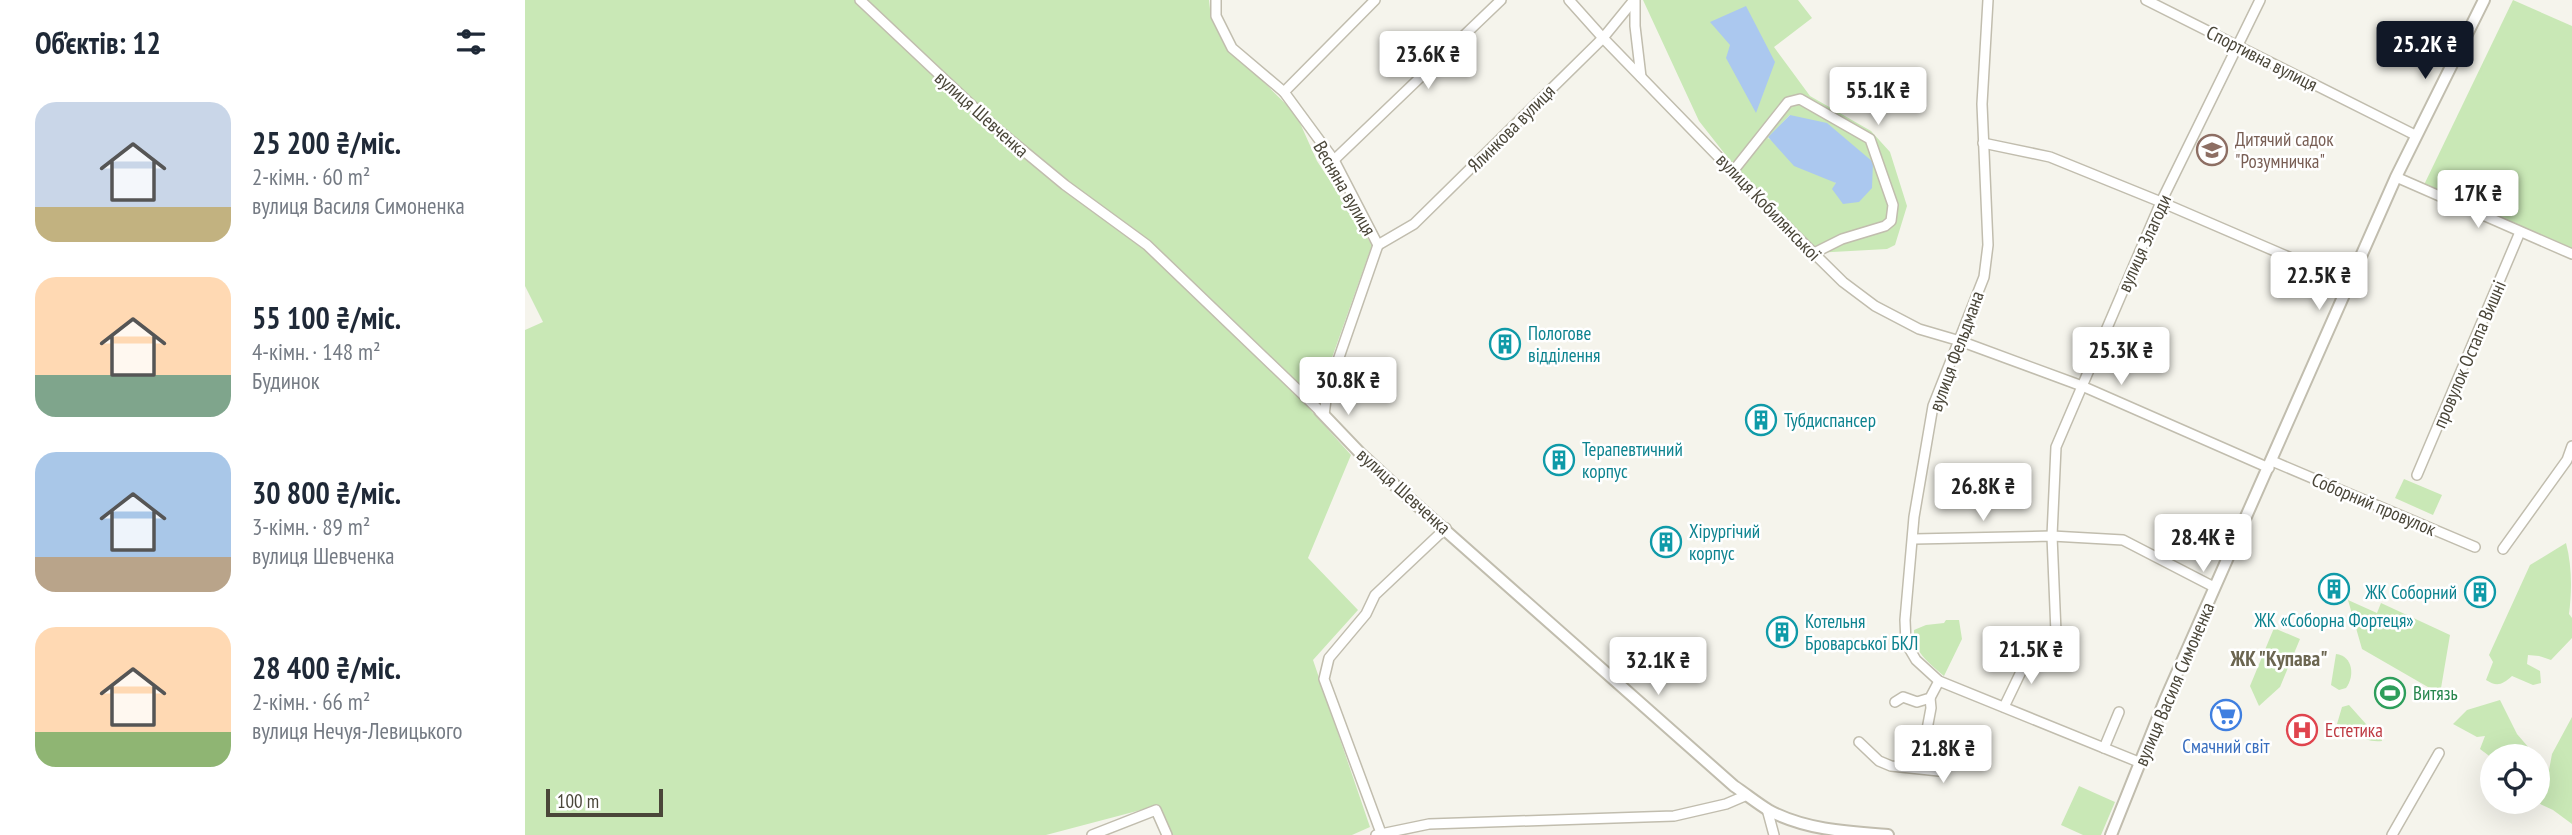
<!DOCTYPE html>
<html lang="uk">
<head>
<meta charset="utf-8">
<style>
	:root { --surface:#fff; --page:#f6f6f7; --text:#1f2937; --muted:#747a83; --accent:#111827 }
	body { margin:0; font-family:"PT Sans Narrow",sans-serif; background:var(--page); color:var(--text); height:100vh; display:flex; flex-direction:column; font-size:26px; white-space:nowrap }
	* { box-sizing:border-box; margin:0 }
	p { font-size:23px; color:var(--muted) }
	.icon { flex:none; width:38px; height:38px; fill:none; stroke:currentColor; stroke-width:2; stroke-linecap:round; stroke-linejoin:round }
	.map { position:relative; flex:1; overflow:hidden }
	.details { display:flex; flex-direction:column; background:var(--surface); width:525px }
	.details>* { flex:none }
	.fabs { position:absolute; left:1955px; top:744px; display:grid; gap:14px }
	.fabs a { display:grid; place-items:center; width:70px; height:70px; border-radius:50%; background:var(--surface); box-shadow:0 7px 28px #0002; font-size:35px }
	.scale { position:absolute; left:21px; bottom:18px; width:117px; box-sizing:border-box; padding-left:7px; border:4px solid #4a4639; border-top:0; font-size:19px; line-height:24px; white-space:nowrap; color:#4a4639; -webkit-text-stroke:5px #fff; paint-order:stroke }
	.price { position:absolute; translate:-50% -60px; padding:0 16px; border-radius:7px; background:#fff; color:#222; font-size:23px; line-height:46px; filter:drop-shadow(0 2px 4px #0008) }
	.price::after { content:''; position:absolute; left:50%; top:42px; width:21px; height:16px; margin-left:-10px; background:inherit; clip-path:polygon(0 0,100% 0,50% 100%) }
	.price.selected { background:var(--accent); color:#fff }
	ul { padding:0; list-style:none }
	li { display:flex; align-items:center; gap:21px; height:175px; padding:0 35px }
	li span { display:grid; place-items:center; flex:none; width:196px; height:140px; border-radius:21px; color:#555 }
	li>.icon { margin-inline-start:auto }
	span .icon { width:84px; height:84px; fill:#fffc; stroke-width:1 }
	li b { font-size:30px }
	h2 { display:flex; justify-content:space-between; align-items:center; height:84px; padding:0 35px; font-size:30px }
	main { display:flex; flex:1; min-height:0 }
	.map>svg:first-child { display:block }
</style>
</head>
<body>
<main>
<section class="details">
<h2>Об’єктів: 12<svg class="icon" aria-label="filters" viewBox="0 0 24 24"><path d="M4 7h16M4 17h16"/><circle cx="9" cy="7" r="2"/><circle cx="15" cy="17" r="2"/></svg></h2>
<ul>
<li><span style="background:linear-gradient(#c9d6e8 75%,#c2b280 0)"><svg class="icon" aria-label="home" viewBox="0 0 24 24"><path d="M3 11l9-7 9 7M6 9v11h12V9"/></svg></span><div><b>25 200 ₴/міс.</b><p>2-кімн. · 60 m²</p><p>вулиця Василя Симоненка</p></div></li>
<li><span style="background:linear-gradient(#ffd9b3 70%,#7fa58c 0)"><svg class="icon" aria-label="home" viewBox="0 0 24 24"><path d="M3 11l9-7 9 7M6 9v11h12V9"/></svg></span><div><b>55 100 ₴/міс.</b><p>4-кімн. · 148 m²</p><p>Будинок</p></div></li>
<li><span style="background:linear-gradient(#a9c7e8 75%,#b9a48a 0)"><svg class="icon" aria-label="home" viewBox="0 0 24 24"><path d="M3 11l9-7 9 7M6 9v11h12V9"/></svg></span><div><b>30 800 ₴/міс.</b><p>3-кімн. · 89 m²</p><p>вулиця Шевченка</p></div></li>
<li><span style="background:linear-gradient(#ffd9b3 75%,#8fb573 0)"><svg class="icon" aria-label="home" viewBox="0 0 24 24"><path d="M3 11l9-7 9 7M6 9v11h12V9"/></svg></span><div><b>28 400 ₴/міс.</b><p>2-кімн. · 66 m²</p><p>вулиця Нечуя-Левицького</p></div></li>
</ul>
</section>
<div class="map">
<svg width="2047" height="835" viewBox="0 0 2047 835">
	<rect width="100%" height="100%" fill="#f5f4ec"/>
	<g fill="#c9e8b6" fill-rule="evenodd">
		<polygon points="0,0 684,0 686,18 704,48 771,114 792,161 847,245 792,400 783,407 826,455 783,558 833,610 788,660 845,827 827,835 644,835 631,806 521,835 0,835 0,330 18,322 0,286"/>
		<path d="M 1118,0 L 1273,0 L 1287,18 L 1249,47 L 1285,96 L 1346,131 L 1365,152 L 1382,206 L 1370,245 L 1362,249 L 1289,253 L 1236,200 L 1174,121 ZM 1265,115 L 1334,202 L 1311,183 L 1243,138 Z"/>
		<polygon points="1988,0 2047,26 2047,254 1897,189"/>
		<polygon points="1879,479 1917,495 1908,515 1870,498"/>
		<path d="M 2041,543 C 2047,565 2047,591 2044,614 L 2047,618 L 2047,638 L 2026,660 L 2014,656 L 2003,655 L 2002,664 L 2015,671 L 2016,683 L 2008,685 L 1987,676 C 1977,685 1972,687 1961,680 L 1968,662 L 1964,655 L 2005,565 Z"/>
		<polygon points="1823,600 1852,613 1856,603 1925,635 1915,694 1837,649"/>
		<path d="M 1421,620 L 1434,620 L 1437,639 L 1419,676 C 1403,662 1388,652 1389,630 L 1401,625 L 1419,623 Z"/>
		<polygon points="1749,628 1775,639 1755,687 1734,706 1725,686"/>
		<path d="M 1811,654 C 1828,656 1830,676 1821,688 L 1814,690 L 1806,685 Z"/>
		<polygon points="1975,700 1992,734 2004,748 1999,756 1967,758 1955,749 1960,736 1952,737 1928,724 1942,710"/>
		<path d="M 1824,705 L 1849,733 L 1856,733 L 1857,741 C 1835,743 1831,730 1812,724 L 1817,707 Z"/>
		<polygon points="2047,717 2047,824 2028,810 2011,802 2012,802 2013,792 2021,786 2027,754"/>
		<polygon points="1554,786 1590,802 1576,835 1558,835 1536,825"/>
	</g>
	<g fill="#abc8ef">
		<polygon points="1221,6 1250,62 1231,113 1201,58 1205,45 1185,22"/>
		<polygon points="1265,115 1302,123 1348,162 1347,188 1334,202 1318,204 1307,189 1311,183 1269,166 1243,137"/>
	</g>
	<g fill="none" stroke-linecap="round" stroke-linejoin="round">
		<g stroke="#c1bdae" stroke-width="12">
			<g id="minor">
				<polyline points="335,0 471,128 540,185 622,245 795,411"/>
				<polyline points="691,0 691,16 707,48 759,92 809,160 853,245"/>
				<polyline points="1044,0 1078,38 1249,214 1318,282 1350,306 1394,329 1435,341 1557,386 1744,468"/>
				<polyline points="1110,0 1110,26 1116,77"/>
				<polyline points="1463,0 1457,104 1463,245 1459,277 1408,406 1389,517 1380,620 1381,643 1391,660 1414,681 1616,763"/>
				<polyline points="1621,0 1890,135"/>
				<polyline points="759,92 850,0"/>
				<polyline points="1458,143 1525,157 1636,202 1824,283"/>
				<polyline points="809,160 976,0"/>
				<polyline points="1209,170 1263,102 1275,99 1345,139 1368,205 1366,221 1360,226 1317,239 1289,253"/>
				<polyline points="1871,177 2047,254"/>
				<polyline points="853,245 889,224 1078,38 1109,0"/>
				<polyline points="799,415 802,392 853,245"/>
				<polyline points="1747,461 1950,547"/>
				<polyline points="1892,475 1995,232"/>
				<polyline points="1389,539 1527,536 1598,540 1689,587"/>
				<polyline points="1978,549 2042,460 2047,446"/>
				<polyline points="1532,657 1527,536 1531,447 1636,202 1735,0"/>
				<polyline points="1370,702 1378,697 1392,702 1405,698 1414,681"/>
				<polyline points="1479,707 1505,653"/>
				<polyline points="1334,742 1354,761 1366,766 1414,771 1420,742 1400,740 1406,708 1405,698"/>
				<polyline points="1579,748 1594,712"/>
				<polyline points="1242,809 1249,835"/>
				<polyline points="856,833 799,679 804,658 841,614 850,595 921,528"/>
				<polyline points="567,835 631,810 642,835"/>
				<polyline points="851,835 904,824 1149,816 1201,804 1222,795"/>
				<polyline points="1867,835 1914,753"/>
			</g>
		</g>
		<g stroke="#c1bdae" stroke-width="14">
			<g id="tertiary">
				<path d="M 795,411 L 837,455 L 877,492 L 1209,786 C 1221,794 1233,804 1245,811 C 1282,830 1323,832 1363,835"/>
				<polyline points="1586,835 1640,700 1871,177 1959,0"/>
			</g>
		</g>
		<use href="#minor" stroke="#fff" stroke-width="9"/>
		<use href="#tertiary" stroke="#fff" stroke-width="10"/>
	</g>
	<defs>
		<g id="school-ring" transform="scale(1.575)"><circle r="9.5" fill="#fff" stroke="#8d6e63" stroke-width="1.5"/><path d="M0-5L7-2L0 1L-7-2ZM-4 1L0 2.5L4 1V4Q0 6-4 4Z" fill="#8d6e63"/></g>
		<g id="building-ring" transform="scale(1.575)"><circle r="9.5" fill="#fff" stroke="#0f9aa8" stroke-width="1.5"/><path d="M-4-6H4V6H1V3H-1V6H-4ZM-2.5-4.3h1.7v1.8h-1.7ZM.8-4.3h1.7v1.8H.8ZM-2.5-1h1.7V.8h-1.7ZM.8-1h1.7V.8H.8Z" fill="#0f9aa8"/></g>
		<g id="stadium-ring" transform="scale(1.575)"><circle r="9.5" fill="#fff" stroke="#2e9e5b" stroke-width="1.5"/><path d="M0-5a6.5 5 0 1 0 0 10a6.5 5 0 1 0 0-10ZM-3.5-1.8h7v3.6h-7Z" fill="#2e9e5b"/></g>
		<g id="supermarket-ring" transform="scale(1.575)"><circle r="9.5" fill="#fff" stroke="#3f7fe0" stroke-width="1.5"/><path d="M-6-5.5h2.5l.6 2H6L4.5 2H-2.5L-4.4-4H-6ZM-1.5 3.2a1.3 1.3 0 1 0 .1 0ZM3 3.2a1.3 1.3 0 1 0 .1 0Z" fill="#3f7fe0"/></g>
		<g id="hospital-ring" transform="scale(1.575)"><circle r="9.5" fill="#fff" stroke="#e0444e" stroke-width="1.5"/><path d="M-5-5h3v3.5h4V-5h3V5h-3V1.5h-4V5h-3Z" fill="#e0444e"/></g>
	</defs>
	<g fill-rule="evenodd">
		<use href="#school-ring" x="1687" y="150"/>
		<use href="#building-ring" x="980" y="344"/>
		<use href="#building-ring" x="1236" y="420"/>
		<use href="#building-ring" x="1034" y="460"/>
		<use href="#building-ring" x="1141" y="542"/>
		<use href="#building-ring" x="1809" y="589"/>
		<use href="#building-ring" x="1955" y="592"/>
		<use href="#building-ring" x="1257" y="632"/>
		<use href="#stadium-ring" x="1865" y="693"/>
		<use href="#supermarket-ring" x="1701" y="715"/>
		<use href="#hospital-ring" x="1777" y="730"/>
	</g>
	<g text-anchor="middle" stroke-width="5" stroke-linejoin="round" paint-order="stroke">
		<g font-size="19" fill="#4a4639" stroke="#fff">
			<text transform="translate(1737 58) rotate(27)" y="7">Спортивна вулиця</text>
			<text transform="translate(457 114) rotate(42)" y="7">вулиця Шевченка</text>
			<text transform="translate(986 128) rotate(-45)" y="7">Ялинкова вулиця</text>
			<text transform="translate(820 188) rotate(60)" y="7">Весняна вулиця</text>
			<text transform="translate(1244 207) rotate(46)" y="7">вулиця Кобилянської</text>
			<text transform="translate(1619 243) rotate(-66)" y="7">вулиця Злагоди</text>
			<text transform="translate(1431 351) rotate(-70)" y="7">вулиця Фельдмана</text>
			<text transform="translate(1944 354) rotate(-67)" y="7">провулок Остапа Вишні</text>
			<text transform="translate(879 491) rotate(42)" y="7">вулиця Шевченка</text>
			<text transform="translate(1849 504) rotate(23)" y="7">Соборний провулок</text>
			<text transform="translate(1649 684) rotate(-67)" y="7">вулиця Василя Симоненка</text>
		</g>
		<g font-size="19" fill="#785e54" stroke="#fff" text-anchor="start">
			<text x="1710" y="146">Дитячий садок<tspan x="1710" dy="22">"Розумничка"</tspan></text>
		</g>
		<g font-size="19" fill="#0d838f" stroke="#fff" text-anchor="start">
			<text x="1003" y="340">Пологове<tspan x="1003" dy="22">відділення</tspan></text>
			<text x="1259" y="427">Тубдиспансер</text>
			<text x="1057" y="456">Терапевтичний<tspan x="1057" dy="22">корпус</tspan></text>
			<text x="1164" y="538">Хірургічий<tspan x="1164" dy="22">корпус</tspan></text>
			<text x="1932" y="599" text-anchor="end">ЖК Соборний</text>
			<text x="1809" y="627" text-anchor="middle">ЖК «Соборна Фортеця»</text>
			<text x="1280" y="628">Котельня<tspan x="1280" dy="22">Броварської БКЛ</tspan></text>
		</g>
		<g font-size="19" fill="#27864d" stroke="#fff" text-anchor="start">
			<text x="1888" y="700">Витязь</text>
		</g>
		<g font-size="19" fill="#be3a42" stroke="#fff" text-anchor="start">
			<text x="1800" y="737">Естетика</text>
		</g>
		<g font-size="19" fill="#366cbe" stroke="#fff">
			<text x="1701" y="753">Смачний світ</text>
		</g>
		<g font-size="21" font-weight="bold" fill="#6c6651" stroke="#fff">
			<text x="1754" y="666">ЖК "Купава"</text>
		</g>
	</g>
</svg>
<div class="fabs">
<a><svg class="icon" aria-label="locate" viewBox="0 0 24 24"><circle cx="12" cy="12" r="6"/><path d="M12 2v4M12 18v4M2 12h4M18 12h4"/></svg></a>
</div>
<div class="scale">100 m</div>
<b class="price selected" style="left:1900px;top:81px">25.2K ₴</b>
<b class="price" style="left:903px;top:91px">23.6K ₴</b>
<b class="price" style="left:1353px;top:127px">55.1K ₴</b>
<b class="price" style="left:1953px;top:230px">17K ₴</b>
<b class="price" style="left:1794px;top:312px">22.5K ₴</b>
<b class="price" style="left:1596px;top:387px">25.3K ₴</b>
<b class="price" style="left:823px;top:417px">30.8K ₴</b>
<b class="price" style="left:1458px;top:523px">26.8K ₴</b>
<b class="price" style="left:1678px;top:574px">28.4K ₴</b>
<b class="price" style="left:1506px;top:686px">21.5K ₴</b>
<b class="price" style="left:1133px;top:697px">32.1K ₴</b>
<b class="price" style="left:1418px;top:785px">21.8K ₴</b>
</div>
</main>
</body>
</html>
